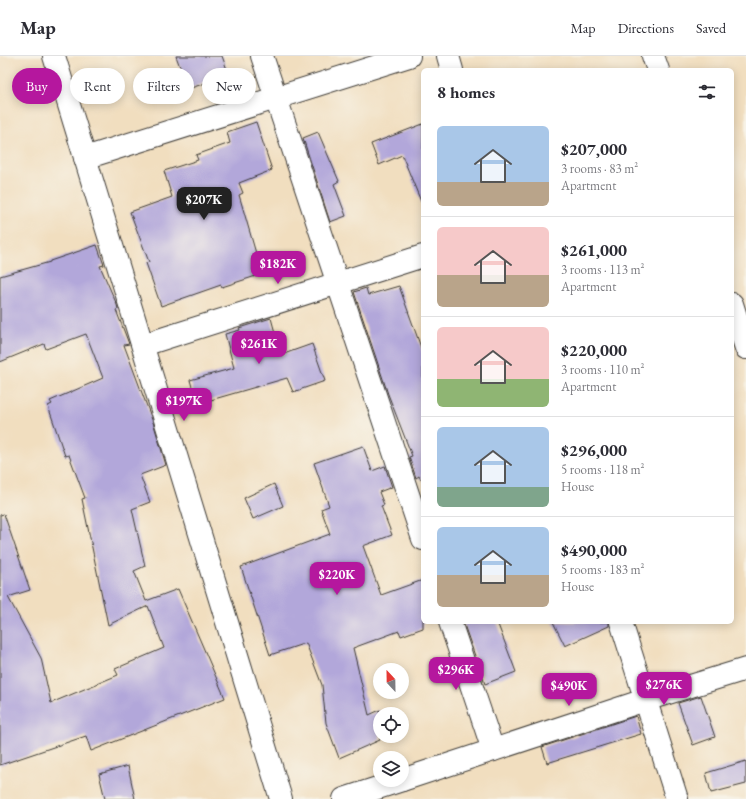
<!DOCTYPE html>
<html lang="en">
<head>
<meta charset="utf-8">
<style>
	:root { --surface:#fff; --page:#f7f7f7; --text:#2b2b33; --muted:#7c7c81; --line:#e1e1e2; --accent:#b5179e }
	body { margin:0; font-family:"EB Garamond",serif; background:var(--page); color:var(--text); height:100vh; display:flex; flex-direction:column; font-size:15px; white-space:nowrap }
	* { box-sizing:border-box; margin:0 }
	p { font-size:13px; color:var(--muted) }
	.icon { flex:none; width:22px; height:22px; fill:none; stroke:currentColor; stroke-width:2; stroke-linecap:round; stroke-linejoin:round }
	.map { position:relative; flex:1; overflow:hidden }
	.details { position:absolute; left:421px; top:12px; width:313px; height:556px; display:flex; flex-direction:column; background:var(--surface); border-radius:6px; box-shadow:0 2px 10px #0003 }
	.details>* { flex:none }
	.hud { position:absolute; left:12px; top:12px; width:349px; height:36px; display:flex; gap:8px }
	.needle { width:26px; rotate:338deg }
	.buttons { position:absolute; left:373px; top:607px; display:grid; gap:8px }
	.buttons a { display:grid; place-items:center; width:36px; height:36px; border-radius:50%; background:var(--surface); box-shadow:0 2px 10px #0003; font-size:20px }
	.price { position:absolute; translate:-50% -34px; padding:0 9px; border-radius:8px; background:var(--accent); color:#fff; font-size:13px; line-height:26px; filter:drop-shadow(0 1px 2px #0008) }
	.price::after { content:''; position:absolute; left:50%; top:24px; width:12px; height:9px; margin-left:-6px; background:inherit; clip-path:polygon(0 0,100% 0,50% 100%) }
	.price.selected { background:#222; color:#fff }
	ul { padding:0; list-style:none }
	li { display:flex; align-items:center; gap:12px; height:100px; padding:0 16px }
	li+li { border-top:1px solid var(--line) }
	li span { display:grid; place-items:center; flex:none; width:112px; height:80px; border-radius:6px; color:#555 }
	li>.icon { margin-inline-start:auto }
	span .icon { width:48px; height:48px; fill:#fffc; stroke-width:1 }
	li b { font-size:17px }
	h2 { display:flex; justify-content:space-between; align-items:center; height:48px; padding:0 16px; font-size:17px }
	.pill { padding:0 14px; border-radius:18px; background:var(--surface); box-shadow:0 2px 10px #0003; font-size:14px; line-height:36px }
	.pill.selected { background:var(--accent); color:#fff }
	header { display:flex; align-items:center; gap:24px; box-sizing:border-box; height:56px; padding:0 20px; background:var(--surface); border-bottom:1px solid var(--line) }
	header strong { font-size:19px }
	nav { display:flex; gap:22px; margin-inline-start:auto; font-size:14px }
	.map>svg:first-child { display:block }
</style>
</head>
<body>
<header>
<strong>Map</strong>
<nav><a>Map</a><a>Directions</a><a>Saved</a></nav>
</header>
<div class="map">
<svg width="746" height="743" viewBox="0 0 746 743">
	<rect width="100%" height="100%" fill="#f7f3e8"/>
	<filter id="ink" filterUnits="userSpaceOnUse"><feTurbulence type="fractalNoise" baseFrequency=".025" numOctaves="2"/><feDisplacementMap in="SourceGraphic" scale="8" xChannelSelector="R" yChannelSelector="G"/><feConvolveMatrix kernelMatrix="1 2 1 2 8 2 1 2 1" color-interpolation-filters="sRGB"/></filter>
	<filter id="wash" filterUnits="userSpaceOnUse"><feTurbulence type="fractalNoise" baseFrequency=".012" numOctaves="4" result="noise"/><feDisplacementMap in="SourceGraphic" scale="16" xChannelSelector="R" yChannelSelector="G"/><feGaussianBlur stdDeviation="0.9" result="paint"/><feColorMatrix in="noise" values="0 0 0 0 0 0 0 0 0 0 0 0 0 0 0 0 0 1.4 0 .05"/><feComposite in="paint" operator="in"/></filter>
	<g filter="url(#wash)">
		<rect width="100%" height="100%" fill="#f1debf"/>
		<g id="blocks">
			<g fill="#b2a7da">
				<polygon points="176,0 222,0 229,19 188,33"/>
				<polygon points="256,66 272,114 239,127 243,137 239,139 262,218 222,231 221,229 161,250 146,207 149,206 130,156 172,141 164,115 198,104 196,99 230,87 227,76"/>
				<polygon points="423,68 423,148 422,148 402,99 379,109 371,88"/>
				<polygon points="318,76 339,125 334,128 346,160 330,166 303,82"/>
				<polygon points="97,189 104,209 100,210 117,249 118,253 116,254 129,288 124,289 154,369 166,409 140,419 150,446 132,453 145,510 134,515 146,545 178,533 225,642 91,695 86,680 0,709 0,459 4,458 30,534 8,541 41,602 51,647 118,619 115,613 164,592 148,550 108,569 82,443 85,442 69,399 65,400 48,350 52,348 50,345 103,322 86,278 46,293 44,288 0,306 0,220 50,206 50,205"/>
				<polygon points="399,230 423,297 423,424 421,424 419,420 416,422 409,401 412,400 388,338 354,236 366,232 368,239"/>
				<polygon points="271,262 281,299 312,288 325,325 293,336 287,322 197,348 190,324 234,312 225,278 240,274 239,272"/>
				<polygon points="363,390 372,415 385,410 392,431 379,436 384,449 381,450 392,479 363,490 381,539 423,524 423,572 401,580 399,575 353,592 369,659 380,654 380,684 339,702 326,667 322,629 306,587 270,599 241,511 330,478 321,453 329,450 314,407"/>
				<polygon points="274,428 283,450 253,463 244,442"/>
				<polygon points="463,566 497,566 516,616 485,628"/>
				<polygon points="553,566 609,566 609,570 565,590"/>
				<polygon points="701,640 715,681 693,689 678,647"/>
				<polygon points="636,660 641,678 547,707 542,691"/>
				<polygon points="746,705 746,728 711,737 706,717"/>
				<polygon points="128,710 135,743 105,743 99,718"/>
			</g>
		</g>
	</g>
	<g filter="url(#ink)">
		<use href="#blocks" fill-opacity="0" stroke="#3c3934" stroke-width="1"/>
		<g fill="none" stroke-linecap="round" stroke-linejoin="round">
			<g stroke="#3c3934" stroke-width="24">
				<g id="minor">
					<polyline points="54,0 281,743"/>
					<polyline points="262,0 423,483"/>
					<polyline points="448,0 452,14"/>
					<polyline points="653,0 658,14"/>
					<polyline points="85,102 409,0"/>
					<polyline points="732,248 746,292"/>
					<polyline points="143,289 423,200"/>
					<polyline points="450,566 493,694"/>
					<polyline points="621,566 677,743"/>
					<polyline points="402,724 645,644 746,613"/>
					<polyline points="344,743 402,724"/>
				</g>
			</g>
			<use href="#minor" stroke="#fff" stroke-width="22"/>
		</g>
	</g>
</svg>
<div class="buttons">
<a><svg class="needle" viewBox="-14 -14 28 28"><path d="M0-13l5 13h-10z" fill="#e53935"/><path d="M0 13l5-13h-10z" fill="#7c7c81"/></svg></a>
<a><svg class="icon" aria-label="locate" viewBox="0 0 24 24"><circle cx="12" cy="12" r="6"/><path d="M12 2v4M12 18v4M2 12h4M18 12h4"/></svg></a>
<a><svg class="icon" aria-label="layers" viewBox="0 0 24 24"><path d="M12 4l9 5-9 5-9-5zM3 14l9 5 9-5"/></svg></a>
</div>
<b class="price selected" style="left:204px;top:165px">$207K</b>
<b class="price" style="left:278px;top:229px">$182K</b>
<b class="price" style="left:259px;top:309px">$261K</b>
<b class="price" style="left:184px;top:366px">$197K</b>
<b class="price" style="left:337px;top:540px">$220K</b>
<b class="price" style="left:456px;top:635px">$296K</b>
<b class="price" style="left:664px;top:650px">$276K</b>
<b class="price" style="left:569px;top:651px">$490K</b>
<div class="hud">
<a class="pill selected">Buy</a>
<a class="pill">Rent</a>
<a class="pill">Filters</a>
<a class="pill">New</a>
</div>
<section class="details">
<h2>8 homes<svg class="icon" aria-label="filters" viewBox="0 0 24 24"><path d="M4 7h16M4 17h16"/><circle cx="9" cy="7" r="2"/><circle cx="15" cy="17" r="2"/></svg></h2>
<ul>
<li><span style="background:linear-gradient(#a9c7e8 70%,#b9a48a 0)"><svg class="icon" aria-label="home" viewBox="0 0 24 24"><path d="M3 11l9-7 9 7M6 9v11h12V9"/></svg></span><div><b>$207,000</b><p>3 rooms · 83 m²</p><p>Apartment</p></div></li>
<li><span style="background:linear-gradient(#f6c9c9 60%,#b9a48a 0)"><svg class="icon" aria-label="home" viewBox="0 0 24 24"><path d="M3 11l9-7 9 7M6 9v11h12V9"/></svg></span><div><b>$261,000</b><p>3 rooms · 113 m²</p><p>Apartment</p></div></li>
<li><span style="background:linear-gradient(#f6c9c9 65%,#8fb573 0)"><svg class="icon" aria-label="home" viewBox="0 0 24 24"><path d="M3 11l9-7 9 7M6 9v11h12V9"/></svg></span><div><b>$220,000</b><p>3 rooms · 110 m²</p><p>Apartment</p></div></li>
<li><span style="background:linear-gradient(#a9c7e8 75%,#7fa58c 0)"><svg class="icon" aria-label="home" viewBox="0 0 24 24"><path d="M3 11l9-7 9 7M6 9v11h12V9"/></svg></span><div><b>$296,000</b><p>5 rooms · 118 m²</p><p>House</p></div></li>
<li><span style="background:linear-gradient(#a9c7e8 60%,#b9a48a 0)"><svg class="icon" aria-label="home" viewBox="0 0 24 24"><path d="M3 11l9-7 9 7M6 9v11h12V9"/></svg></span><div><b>$490,000</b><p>5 rooms · 183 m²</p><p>House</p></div></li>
</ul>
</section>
</div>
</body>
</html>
